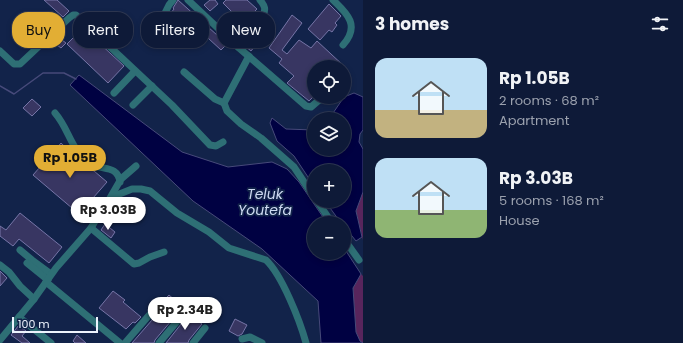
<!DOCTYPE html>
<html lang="en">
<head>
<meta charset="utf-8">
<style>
	:root { --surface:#0e1a38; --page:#1c2743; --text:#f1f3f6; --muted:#9ba1ae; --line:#2e3853; --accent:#e2ae34 }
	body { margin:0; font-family:Poppins,sans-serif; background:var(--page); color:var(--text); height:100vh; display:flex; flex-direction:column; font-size:15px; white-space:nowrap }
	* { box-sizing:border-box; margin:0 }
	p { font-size:13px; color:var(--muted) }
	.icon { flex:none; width:22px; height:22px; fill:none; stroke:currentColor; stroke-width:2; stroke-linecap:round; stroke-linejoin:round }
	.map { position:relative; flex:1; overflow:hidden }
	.side { display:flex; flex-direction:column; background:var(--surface); width:320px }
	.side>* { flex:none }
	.banner { position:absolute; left:12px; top:12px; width:291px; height:36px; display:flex; gap:8px }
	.buttons { position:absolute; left:307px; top:60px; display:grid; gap:8px }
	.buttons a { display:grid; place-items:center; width:44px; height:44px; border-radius:50%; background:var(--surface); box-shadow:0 2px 6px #0003,0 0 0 1px var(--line); font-size:20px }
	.scale { position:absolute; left:12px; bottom:10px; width:86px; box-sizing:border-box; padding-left:4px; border:2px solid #edf3fd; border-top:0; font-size:11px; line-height:14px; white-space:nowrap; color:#edf3fd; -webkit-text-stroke:3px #12234a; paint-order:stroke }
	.price { position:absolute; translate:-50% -34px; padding:0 9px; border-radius:14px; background:#fff; color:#222; font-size:13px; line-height:26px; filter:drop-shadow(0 1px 2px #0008) }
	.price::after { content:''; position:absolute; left:50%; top:24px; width:12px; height:9px; margin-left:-6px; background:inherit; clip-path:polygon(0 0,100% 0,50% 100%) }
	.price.selected { background:var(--accent); color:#111 }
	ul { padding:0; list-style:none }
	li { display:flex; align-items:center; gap:12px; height:100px; padding:0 12px }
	li span { display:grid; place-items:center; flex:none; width:112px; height:80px; border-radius:12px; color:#555 }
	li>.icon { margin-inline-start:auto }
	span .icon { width:48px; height:48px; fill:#fffc; stroke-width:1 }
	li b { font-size:17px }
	h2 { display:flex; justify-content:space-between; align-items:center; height:48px; padding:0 12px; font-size:17px }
	.tag { padding:0 14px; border-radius:16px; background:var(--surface); box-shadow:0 2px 6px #0003,0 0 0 1px var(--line); font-size:14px; line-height:36px }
	.tag.selected { background:var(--accent); color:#111 }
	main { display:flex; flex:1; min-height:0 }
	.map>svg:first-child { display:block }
</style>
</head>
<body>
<main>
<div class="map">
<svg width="363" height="343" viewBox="0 0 363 343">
	<rect width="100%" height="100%" fill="#12234a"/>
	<g fill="#58255c">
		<polygon points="363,192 363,240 356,211"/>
		<polygon points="361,274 363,276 363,343 360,341 356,332 353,288"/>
	</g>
	<g fill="#000142" stroke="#474a7a">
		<polygon points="79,75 182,152 228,167 272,162 287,169 299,182 327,223 314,223 314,253 344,253 344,248 361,274 353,288 356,332 360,341 363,343 321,343 318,301 262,249 193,201 70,85"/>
		<polygon points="354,93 363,97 363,130 360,134 359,142 363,149 363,192 356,211 362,237 356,241 344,226 344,223 341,223 325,201 344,201 344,171 314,171 314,186 294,156 277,141 270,123 272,118 286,129 314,130 314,149 344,149 344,119 329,119 344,97"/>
	</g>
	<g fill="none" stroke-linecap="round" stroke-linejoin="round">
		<polyline stroke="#474a7a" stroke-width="1.5" points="0,86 14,94 43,73 64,73 76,79"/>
	</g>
	<g fill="#383662" stroke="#7675a7">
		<polygon points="44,0 57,0 69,11 63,17"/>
		<polygon points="178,0 227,44 221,50 183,15 163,38 157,31 174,9 173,8"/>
		<polygon points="210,0 215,0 218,4 210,11 204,5"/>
		<polygon points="226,0 247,0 257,9 243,23 223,3"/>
		<polygon points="329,4 341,16 335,23 337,25 332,32 329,30 320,40 308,29"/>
		<polygon points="292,15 302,23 282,50 287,54 299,40 311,48 317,41 345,67 314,67 314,96 309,101 287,83 294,76 279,63 282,59 269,48"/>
		<polygon points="100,22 116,37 111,41 96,26"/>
		<polygon points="261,26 267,31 251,51 245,46"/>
		<polygon points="83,28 124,66 108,83 67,44"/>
		<polygon points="58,37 66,43 61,48 53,42"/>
		<polygon points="32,99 41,107 32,116 23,108"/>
		<polygon points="61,143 85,166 94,171 107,182 79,214 33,175"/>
		<polygon points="20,213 62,247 49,263 19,239 13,246 0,236 0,226 6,230"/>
		<polygon points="105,224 115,232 111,238 101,230"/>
		<polygon points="0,271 7,278 0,286"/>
		<polygon points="113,291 125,300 123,302 141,317 135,323 133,322 126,329 99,308"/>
		<polygon points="169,295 176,301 175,303 182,308 155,340 154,343 132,343 159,312 164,316 171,308 163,301"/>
		<polygon points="189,314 202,324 189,340 188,343 166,343"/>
		<polygon points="235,319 247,325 242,334 238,336 229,331"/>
		<polygon points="19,325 26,331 22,336 30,343 22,343 11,335"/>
		<polygon points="77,335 86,343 75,343 73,341"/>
	</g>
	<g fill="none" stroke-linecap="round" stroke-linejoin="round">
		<g stroke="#2e6f75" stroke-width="7">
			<polyline points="188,0 238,47 306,106 311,107 318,101 327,97"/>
			<path d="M 333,0 C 348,14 360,26 343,45"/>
			<polyline points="155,27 165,13 169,5 173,0"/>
			<polyline points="32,33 50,16 55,17 63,23"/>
			<path d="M 238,47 L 263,16 C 266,9 265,6 260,0"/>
			<polyline points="0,51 14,64 20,64 69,18 73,15 76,15 172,105 210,145 216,146 223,142"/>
			<polyline points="249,56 224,103 227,111 241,124 261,138 294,167 314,197"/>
			<polyline points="184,72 215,99 224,103"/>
			<polyline points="114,93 135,71"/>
			<polyline points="133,105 152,86"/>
			<path d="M 55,113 C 69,129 70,148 88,162 C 100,172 117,163 120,182"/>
			<polyline points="110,198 121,179 136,166"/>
			<polyline points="317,201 332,223"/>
			<polyline points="91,228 134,264 139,263 150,257 164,252"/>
			<polyline points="344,239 359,260"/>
			<polyline points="20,250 32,260 51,274"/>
			<polyline points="27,263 48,280"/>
			<polyline points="0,265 9,272 20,286 34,299"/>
			<polyline points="46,282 120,343"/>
			<polyline points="19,317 51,343"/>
			<polyline points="242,339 250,337 262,343"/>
			<path d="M 0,340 L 34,299 L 56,268 L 91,228 L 106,203 L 117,195 L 132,189 L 141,189 L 150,191 L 177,213 L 209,232 L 229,248 L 266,260 C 282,275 300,321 306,343"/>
			<polyline points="125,343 157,306"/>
			<polyline points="159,343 185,312"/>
			<polyline points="193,343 205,328"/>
		</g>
	</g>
	<g text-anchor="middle" stroke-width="3.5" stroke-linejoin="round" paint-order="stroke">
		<g font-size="14" font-style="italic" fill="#cedaf2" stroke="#12234a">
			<text x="265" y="199">Teluk<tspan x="265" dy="16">Youtefa</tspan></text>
		</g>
	</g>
</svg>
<div class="buttons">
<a><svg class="icon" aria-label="locate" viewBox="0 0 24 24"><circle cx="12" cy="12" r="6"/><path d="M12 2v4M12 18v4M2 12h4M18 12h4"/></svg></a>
<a><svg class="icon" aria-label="layers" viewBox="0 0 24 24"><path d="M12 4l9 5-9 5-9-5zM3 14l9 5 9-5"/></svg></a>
<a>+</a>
<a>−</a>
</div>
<div class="scale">100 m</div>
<b class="price selected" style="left:70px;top:179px">Rp 1.05B</b>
<b class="price" style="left:108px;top:231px">Rp 3.03B</b>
<b class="price" style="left:185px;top:331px">Rp 2.34B</b>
<div class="banner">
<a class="tag selected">Buy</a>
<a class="tag">Rent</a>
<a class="tag">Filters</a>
<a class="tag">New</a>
</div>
</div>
<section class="side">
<h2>3 homes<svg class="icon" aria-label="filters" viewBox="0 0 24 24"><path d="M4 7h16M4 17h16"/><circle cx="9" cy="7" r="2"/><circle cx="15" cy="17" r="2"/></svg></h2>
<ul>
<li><span style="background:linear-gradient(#bfe0f5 65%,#c2b280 0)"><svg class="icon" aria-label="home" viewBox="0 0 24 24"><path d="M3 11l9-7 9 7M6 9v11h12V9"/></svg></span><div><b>Rp 1.05B</b><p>2 rooms · 68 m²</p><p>Apartment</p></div></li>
<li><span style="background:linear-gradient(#bfe0f5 65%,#8fb573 0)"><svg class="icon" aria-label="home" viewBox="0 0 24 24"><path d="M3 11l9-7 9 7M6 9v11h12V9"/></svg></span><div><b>Rp 3.03B</b><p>5 rooms · 168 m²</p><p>House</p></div></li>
</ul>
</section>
</main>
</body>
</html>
